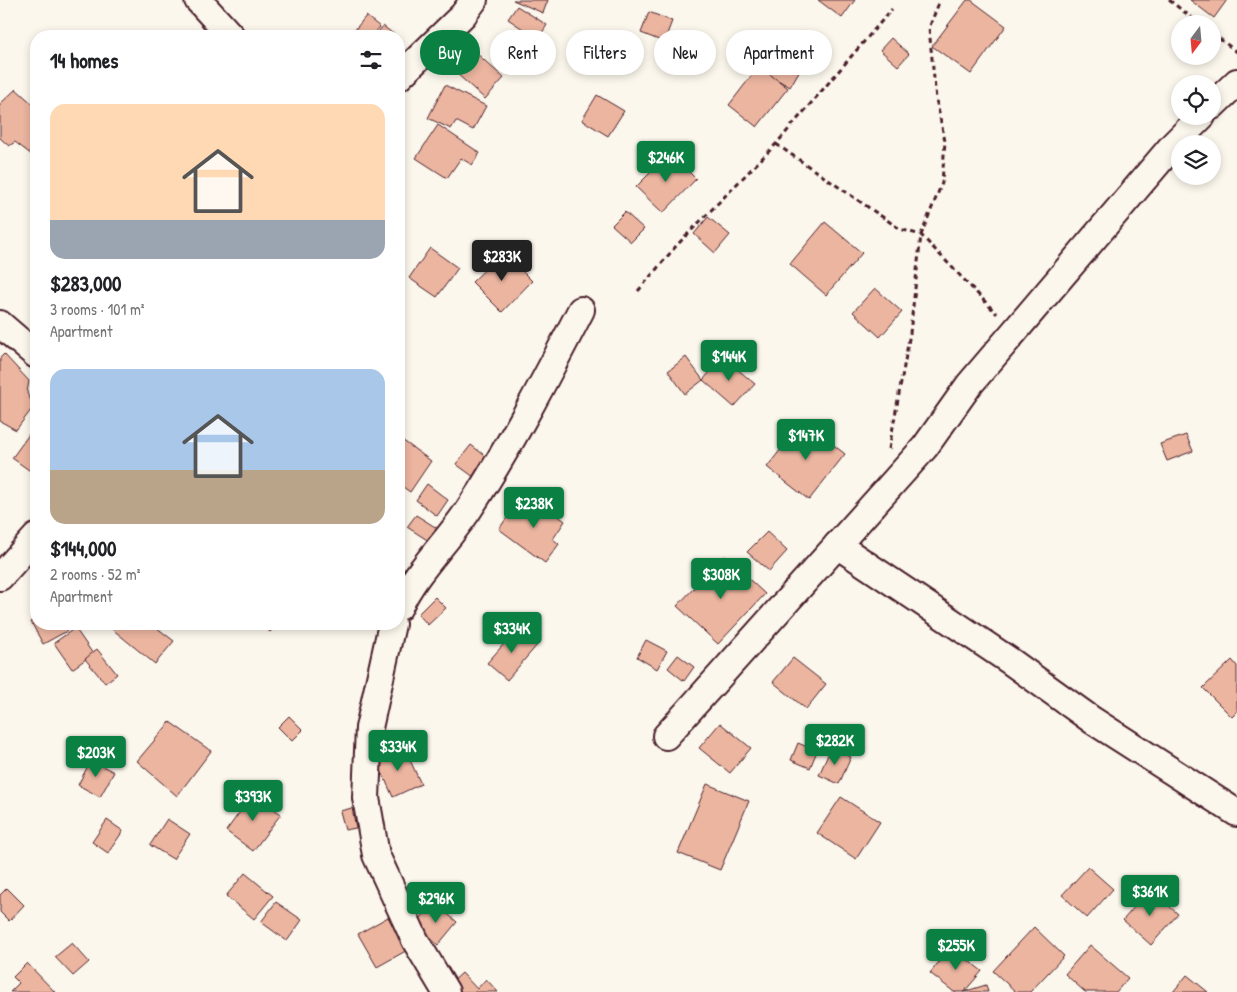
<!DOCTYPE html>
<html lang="en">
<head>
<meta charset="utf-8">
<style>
	:root { --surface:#fff; --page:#f6f6f6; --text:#202124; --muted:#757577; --accent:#0b8043 }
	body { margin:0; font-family:"Patrick Hand",sans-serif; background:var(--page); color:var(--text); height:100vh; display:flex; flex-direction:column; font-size:19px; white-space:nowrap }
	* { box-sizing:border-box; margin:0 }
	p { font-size:16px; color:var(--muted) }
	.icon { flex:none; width:28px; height:28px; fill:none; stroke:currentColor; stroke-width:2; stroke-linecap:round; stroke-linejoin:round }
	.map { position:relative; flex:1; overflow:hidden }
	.drawer { position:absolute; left:30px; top:30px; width:375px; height:600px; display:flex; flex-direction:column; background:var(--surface); border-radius:20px; box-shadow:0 2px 8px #0003 }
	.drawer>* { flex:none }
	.top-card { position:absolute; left:420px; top:30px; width:475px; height:45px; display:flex; gap:10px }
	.needle { width:32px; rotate:196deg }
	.fabs { position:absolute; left:1171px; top:15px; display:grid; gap:10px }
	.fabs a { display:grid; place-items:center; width:50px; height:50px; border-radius:50%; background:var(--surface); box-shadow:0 2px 8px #0003; font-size:25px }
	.price { position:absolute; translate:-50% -42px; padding:0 11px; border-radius:5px; background:var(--accent); color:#fff; font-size:16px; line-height:32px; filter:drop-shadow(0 1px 2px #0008) }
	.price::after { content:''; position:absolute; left:50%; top:30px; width:15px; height:11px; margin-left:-8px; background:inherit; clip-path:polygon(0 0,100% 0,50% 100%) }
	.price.active { background:#222; color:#fff }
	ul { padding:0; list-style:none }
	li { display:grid; align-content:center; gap:10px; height:265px; padding:0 20px }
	li span { display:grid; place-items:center; height:155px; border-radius:15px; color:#555 }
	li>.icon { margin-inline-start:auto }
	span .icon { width:90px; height:90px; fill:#fffc; stroke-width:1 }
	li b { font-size:21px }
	h2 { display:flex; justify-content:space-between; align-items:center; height:60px; padding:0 20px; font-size:21px }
	.tag { padding:0 18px; border-radius:22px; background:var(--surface); box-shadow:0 2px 8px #0003; font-size:18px; line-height:45px }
	.tag.active { background:var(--accent); color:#fff }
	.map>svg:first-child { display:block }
</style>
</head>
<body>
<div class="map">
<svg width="1237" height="992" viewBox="0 0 1237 992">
	<rect width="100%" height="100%" fill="#fbf7ec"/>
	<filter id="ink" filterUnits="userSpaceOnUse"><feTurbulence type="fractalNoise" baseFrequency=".02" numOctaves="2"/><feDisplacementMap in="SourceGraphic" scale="10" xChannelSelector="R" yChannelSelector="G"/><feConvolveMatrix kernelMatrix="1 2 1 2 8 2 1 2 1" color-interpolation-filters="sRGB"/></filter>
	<g filter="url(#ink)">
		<g fill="#ebb5a0" stroke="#4a1f2b">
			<polygon points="513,0 548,0 543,13"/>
			<polygon points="818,0 855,0 842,18"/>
			<polygon points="967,0 971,0 1006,26 971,74 932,46"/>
			<polygon points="1190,0 1227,0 1214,18"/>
			<polygon points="517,6 547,25 538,39 508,19"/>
			<polygon points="649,12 672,21 664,42 641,33"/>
			<polygon points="366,16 380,27 372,36 350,36"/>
			<polygon points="383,26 396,36 375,36"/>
			<polygon points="891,38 909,54 898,66 880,50"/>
			<polygon points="475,52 504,78 485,99 456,73"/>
			<polygon points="775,53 801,68 790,87 764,72"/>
			<polygon points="759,66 788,88 757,127 729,105"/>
			<polygon points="445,85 486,106 473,130 456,121 451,129 428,118"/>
			<polygon points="16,89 36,107 36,150 32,155 15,142 9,146 0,138 0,104"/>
			<polygon points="597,95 624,111 608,136 582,120"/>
			<polygon points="438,125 480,153 472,165 461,158 447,178 416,158"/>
			<polygon points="670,153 696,179 663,213 636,187"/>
			<polygon points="625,212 644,229 631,242 612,225"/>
			<polygon points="708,217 730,235 715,253 694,234"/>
			<polygon points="825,222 862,253 826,295 790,264"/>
			<polygon points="430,248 458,268 437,297 409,278"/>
			<polygon points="503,252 532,281 502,312 472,282"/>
			<polygon points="875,288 902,312 880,337 853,312"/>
			<polygon points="4,354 29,381 27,393 34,406 16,430 0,421 0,358"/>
			<polygon points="686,357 703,380 685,394 668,371"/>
			<polygon points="723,357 755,384 734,407 703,380"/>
			<polygon points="803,421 845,454 809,500 767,467"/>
			<polygon points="35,426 36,427 36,475 12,458"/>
			<polygon points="1186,435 1193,451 1167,461 1160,444"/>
			<polygon points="402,440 431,461 410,492 399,484 399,445"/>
			<polygon points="471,445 492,461 478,480 456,464"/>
			<polygon points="427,484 448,500 437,516 416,500"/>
			<polygon points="534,498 565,521 553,539 559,544 545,563 499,529 513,509 521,515"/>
			<polygon points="416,515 440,530 432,543 407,527"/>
			<polygon points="767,532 787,551 769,571 747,552"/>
			<polygon points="724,556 765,594 718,644 677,606"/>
			<polygon points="435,597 446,608 428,625 418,614"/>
			<polygon points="36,619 36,624 64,624 67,631 43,644 31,622"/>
			<polygon points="106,624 152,624 174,641 155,664"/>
			<polygon points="261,624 278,624 270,632"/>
			<polygon points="75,628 93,654 72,669 54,643"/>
			<polygon points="518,628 538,644 507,680 487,663"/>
			<polygon points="646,640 667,651 657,669 637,657"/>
			<polygon points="97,649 117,674 105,683 85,659"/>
			<polygon points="678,655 694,667 684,681 668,668"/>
			<polygon points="793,658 826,684 806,709 773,682"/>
			<polygon points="1232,660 1237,666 1237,712 1232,717 1203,688"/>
			<polygon points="289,716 303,730 292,741 278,727"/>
			<polygon points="170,722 211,751 177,796 137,761"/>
			<polygon points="720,723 751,748 730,773 699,748"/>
			<polygon points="798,743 817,751 810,768 791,760"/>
			<polygon points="404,747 421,784 393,797 376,759"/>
			<polygon points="831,748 851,757 839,784 819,775"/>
			<polygon points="91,760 114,772 100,797 78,785"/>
			<polygon points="707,784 749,801 720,870 678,853"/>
			<polygon points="253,794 281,814 253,851 226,831"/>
			<polygon points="841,797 880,822 856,859 817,833"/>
			<polygon points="352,808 356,828 345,830 340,811"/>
			<polygon points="167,819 190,834 173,859 150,845"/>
			<polygon points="107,820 123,831 108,853 92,842"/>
			<polygon points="1088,867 1113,889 1087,918 1062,895"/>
			<polygon points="245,873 273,896 254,919 226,896"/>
			<polygon points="7,888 24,905 9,921 0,912 0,895"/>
			<polygon points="1150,889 1178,914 1151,945 1123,920"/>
			<polygon points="276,902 302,920 287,941 261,922"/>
			<polygon points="434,902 457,922 438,945 415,925"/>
			<polygon points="388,917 400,938 411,948 377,967 358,934"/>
			<polygon points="1034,927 1064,956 1030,992 1016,992 993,971"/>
			<polygon points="72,943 89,962 73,976 55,957"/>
			<polygon points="1090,945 1128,978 1116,992 1085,992 1065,974"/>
			<polygon points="951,947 982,971 964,992 954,992 930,973"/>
			<polygon points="27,963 55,992 10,992 19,983 13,977"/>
			<polygon points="462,973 477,989 486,979 498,992 460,992 451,983"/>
			<polygon points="1187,975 1208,992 1173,992"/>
			<polygon points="986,985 988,992 963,992"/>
		</g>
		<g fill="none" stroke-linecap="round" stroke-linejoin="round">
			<g stroke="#4a1f2b" stroke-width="30">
				<g id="minor">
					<polyline points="198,0 231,36"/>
					<polyline points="399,77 463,15 474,0"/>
					<polyline points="1212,106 1237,82"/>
					<polyline points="0,324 36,355"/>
					<polyline points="837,545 1010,661 1092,720 1237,813"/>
					<polyline points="0,577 36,537"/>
					<path d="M 399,607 C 414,573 448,541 469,509 C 511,445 546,378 581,310"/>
					<polyline points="392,624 369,728 366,798 376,855 415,940 446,992"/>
					<polyline points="666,736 925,447 969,385 1174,144 1202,116"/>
				</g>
			</g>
			<g stroke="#4a1f2b" stroke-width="3" stroke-dasharray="5 4" stroke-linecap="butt">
				<polyline points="1169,0 1200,24"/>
				<polyline points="1212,33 1237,52"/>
				<polyline points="776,144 900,229 921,235 997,314"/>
				<polyline points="638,291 677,245 776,144 892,9"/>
				<polyline points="889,449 910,333 921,235 942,183 945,141 936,99 929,28 940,0"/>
			</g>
			<use href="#minor" stroke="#fbf7ec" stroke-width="26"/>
		</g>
	</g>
</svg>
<div class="fabs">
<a><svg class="needle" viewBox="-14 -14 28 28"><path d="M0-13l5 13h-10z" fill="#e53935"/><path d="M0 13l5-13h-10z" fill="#757577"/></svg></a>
<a><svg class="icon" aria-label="locate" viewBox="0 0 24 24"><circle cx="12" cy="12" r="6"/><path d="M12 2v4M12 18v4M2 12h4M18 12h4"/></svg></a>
<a><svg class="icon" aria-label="layers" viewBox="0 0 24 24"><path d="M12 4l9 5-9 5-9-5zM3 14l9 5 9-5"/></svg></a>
</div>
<b class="price" style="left:666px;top:183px">$246K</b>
<b class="price active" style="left:502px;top:282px">$283K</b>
<b class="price" style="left:729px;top:382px">$144K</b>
<b class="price" style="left:806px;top:461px">$147K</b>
<b class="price" style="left:534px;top:529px">$238K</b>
<b class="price" style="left:721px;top:600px">$308K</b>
<b class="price" style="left:512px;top:654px">$334K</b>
<b class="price" style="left:835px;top:766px">$282K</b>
<b class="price" style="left:398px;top:772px">$334K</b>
<b class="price" style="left:96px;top:778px">$203K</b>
<b class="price" style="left:253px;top:822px">$393K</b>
<b class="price" style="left:1150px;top:917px">$361K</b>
<b class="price" style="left:436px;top:924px">$296K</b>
<b class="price" style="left:956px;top:971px">$255K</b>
<div class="top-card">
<a class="tag active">Buy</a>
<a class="tag">Rent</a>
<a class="tag">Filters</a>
<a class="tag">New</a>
<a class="tag">Apartment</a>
</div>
<section class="drawer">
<h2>14 homes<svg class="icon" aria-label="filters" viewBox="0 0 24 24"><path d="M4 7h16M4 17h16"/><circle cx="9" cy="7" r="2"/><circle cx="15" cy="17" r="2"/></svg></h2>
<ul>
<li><span style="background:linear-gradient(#ffd9b3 75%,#9aa5b1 0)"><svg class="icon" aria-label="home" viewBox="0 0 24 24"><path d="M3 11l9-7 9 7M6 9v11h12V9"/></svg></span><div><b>$283,000</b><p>3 rooms · 101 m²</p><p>Apartment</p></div></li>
<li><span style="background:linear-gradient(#a9c7e8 65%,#b9a48a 0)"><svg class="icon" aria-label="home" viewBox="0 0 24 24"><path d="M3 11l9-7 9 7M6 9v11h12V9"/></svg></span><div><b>$144,000</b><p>2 rooms · 52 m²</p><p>Apartment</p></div></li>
</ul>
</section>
</div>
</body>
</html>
